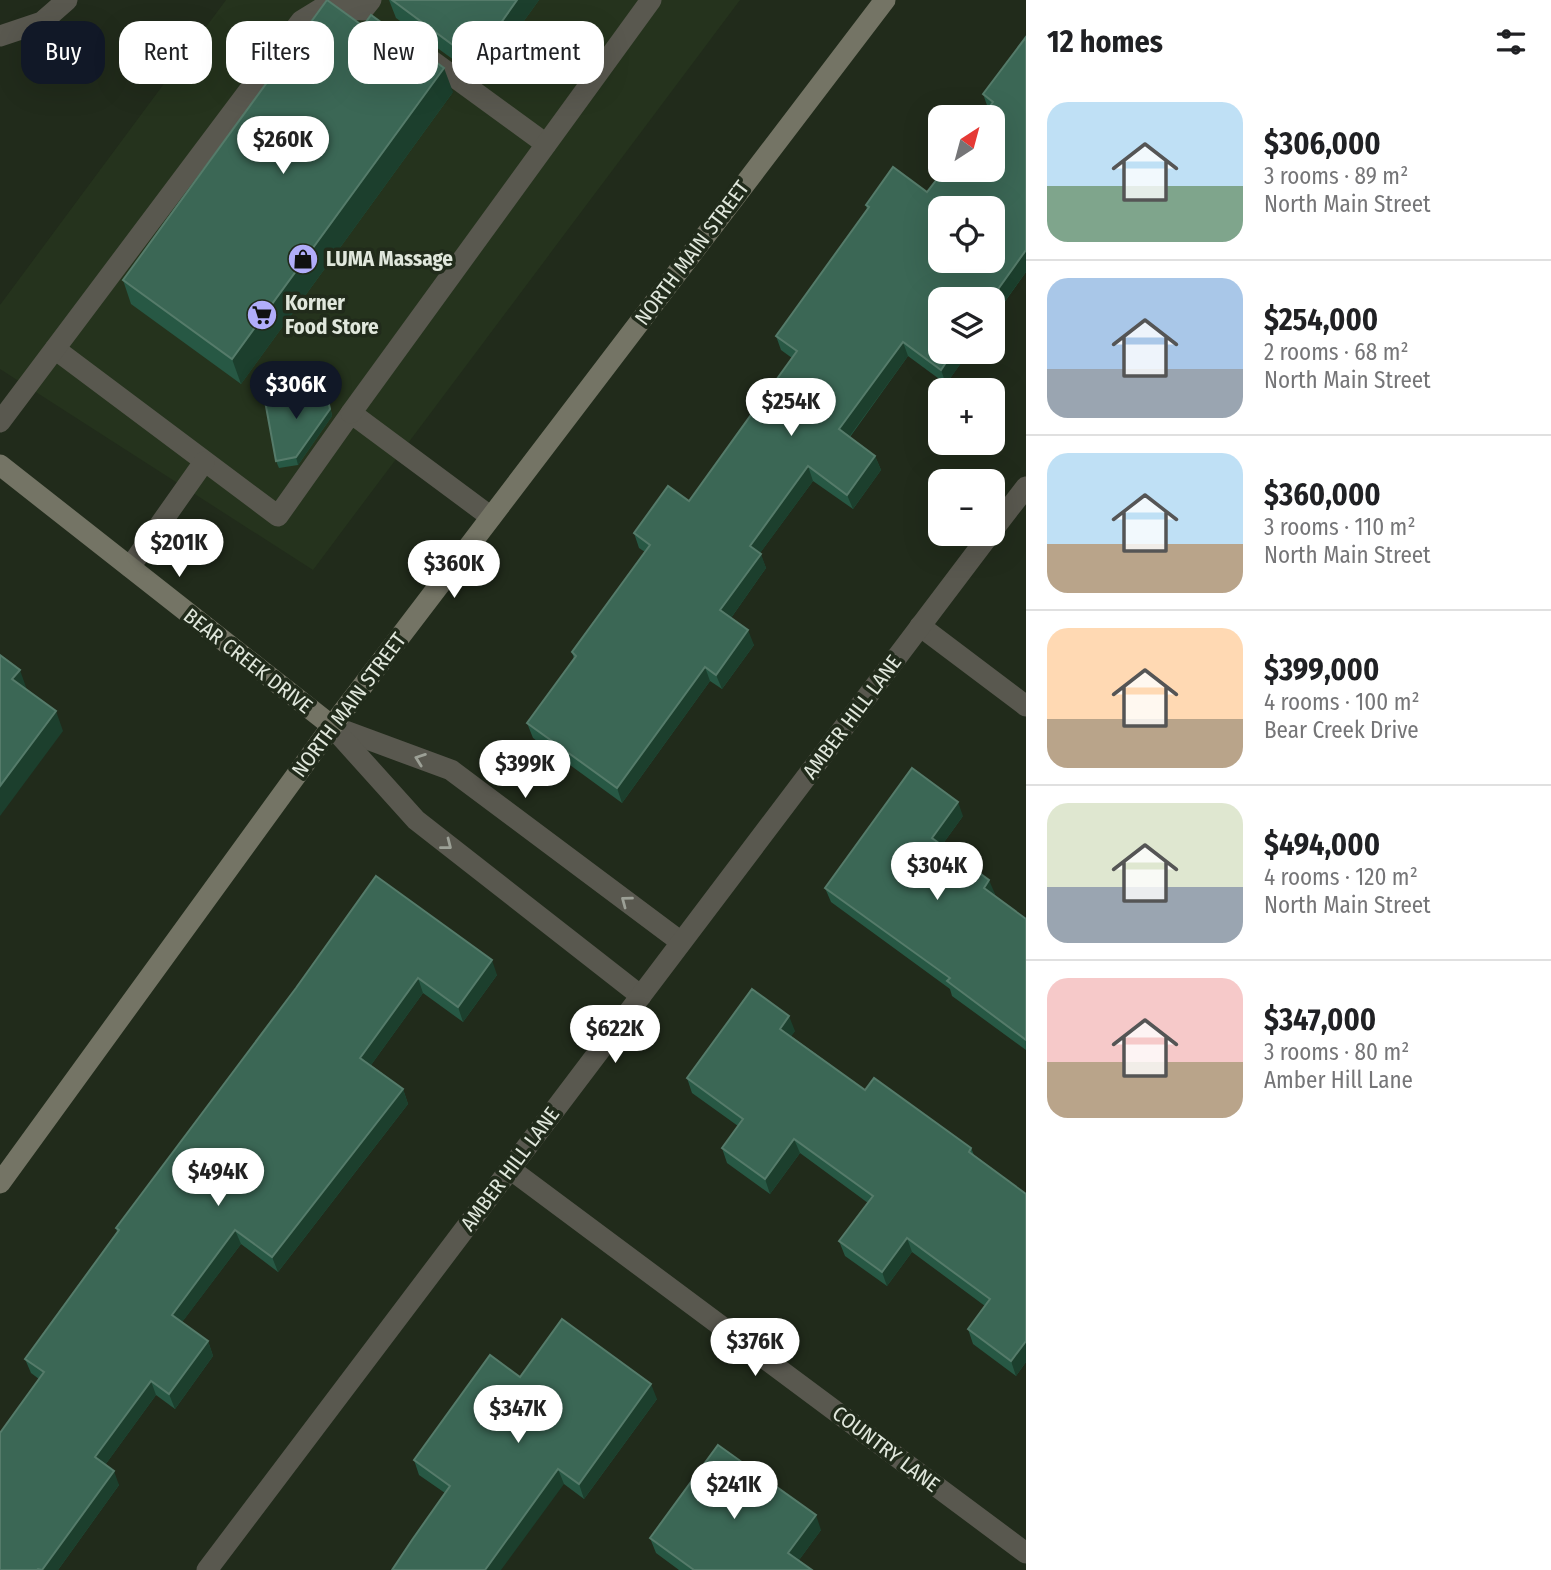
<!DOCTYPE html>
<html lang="en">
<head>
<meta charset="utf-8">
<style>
	:root { --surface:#fff; --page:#f2f2f2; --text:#202124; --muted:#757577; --line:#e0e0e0; --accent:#111827 }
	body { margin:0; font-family:"Fira Sans Condensed",sans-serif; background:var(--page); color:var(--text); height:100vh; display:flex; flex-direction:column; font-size:26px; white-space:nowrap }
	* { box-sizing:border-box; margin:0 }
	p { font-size:23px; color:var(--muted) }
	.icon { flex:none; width:38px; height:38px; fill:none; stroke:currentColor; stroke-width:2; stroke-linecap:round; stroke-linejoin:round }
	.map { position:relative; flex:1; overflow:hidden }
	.drawer { display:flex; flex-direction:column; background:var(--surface); width:525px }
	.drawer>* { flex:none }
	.guide { position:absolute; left:21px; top:21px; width:665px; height:63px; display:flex; gap:14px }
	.needle { width:46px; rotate:36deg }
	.fabs { position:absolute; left:928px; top:105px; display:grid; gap:14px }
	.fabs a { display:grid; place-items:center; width:77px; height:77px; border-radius:14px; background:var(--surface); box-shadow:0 7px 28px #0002; font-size:35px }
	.price { position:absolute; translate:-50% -60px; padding:0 16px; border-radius:24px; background:#fff; color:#222; font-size:23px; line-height:46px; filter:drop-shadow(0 2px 4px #0008) }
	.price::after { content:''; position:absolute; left:50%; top:42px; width:21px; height:16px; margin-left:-10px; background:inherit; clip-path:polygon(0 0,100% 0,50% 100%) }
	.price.active { background:var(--accent); color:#fff }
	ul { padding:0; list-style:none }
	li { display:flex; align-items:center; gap:21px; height:175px; padding:0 21px }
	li+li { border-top:2px solid var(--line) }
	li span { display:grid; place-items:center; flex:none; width:196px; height:140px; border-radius:21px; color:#555 }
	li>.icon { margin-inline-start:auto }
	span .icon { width:84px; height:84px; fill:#fffc; stroke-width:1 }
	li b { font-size:30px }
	h2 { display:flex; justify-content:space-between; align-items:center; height:84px; padding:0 21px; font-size:30px }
	.tag { padding:0 24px; border-radius:21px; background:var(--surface); box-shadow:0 7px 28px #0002; font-size:24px; line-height:63px }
	.tag.active { background:var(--accent); color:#fff }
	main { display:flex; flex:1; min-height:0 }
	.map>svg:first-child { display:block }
</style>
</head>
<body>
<main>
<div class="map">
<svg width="1026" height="1570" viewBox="0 0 1026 1570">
	<rect width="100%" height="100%" fill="#212b1b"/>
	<polygon fill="#25331d" points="226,0 740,0 313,570 0,369 0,305"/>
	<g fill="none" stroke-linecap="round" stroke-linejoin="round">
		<g stroke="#59584f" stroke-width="21">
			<polyline points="0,36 42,22 67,0"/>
			<polyline points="424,55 546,144"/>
			<polyline points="55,349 278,516 351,413 491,517"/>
			<polyline points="351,413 651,0"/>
			<polyline points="0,422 301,21 322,8 363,10 371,0"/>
			<polyline points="130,567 204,462"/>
		</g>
		<g stroke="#59584f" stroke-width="21">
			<polyline points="992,531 1026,487"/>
			<polyline points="920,626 1026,706"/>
			<polyline points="332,726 451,770 681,942"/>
			<polyline points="335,730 416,820 641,996"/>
			<polyline points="510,1169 1026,1553"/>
			<polyline points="207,1570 990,534"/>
		</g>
		<g stroke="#747465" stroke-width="21">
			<polyline points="0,465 332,726"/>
			<polyline points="0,1183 332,726 885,0"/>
		</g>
	</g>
	<g fill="#275844">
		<polygon points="389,0 539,0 500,54 488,45 469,71 396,18"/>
		<polygon points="1026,37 1026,272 946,384 908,356 850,437 875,456 881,470 853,509 813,481 760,553 766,568 731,618 754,645 722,689 710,681 622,803 533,738 527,723 574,659 572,652 645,552 639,548 634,533 689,501 792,358 781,350 776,336 867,210 866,205 927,192 988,108 983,94"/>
		<polygon points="453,92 241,384 131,304 123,280"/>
		<polygon points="328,395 332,416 298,465 279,468 276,461"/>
		<polygon points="963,816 942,845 995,894 994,895 1026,919 1026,1050 952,996 950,989 831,902 825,888"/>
		<polygon points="376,876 497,975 463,1022 423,993 371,1065 403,1089 408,1104 278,1272 241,1244 182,1322 208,1341 213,1356 175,1409 156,1395 105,1465 119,1485 58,1570 0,1570 39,1379 31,1373 25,1359 117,1232 116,1228 296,988"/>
		<polygon points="795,1031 791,1036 865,1090 971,1148 974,1155 1026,1194 1026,1362 1016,1376 973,1344 968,1329 985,1306 912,1252 887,1286 845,1256 839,1241 868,1203 800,1153 770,1194 727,1163 722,1148 738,1126 692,1093 687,1078"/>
		<polygon points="520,1377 657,1399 584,1499 564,1484 445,1493 419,1475 414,1460"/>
		<polygon points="821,1530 799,1560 812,1570 679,1570 656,1553 650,1538"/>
	</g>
	<g fill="#1c3f2d">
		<polygon points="517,0 539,0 500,54 493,34"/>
		<polygon points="481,25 488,45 469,71 461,51"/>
		<polygon points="444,68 453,92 241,384 232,359"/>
		<polygon points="1026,250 1026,272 992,319 992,299 991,299"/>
		<polygon points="903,342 908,356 844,444 839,429"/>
		<polygon points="953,352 969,352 946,384 941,370"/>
		<polygon points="325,387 332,416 298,465 296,457"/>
		<polygon points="875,456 881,470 853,509 847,495"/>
		<polygon points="808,466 813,481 755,560 750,546"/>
		<polygon points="761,554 766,568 726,625 720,610"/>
		<polygon points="748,630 754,645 722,689 716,675"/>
		<polygon points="705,667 710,681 622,803 617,788"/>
		<polygon points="20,670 27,690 12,679"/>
		<polygon points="56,711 63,731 0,816 0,786"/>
		<polygon points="958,802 963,816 937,852 932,838"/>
		<polygon points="989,880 995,894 989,902 984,888"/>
		<polygon points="492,960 497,975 463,1022 458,1007"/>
		<polygon points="418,978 423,993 366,1072 360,1058"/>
		<polygon points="789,1016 795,1031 786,1043 780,1029"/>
		<polygon points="403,1089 408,1104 278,1272 272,1257"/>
		<polygon points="794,1139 800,1153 770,1194 765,1179"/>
		<polygon points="235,1230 241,1244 177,1329 172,1315"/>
		<polygon points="907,1238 912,1252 887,1286 882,1272"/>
		<polygon points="208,1341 213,1356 175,1409 169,1394"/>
		<polygon points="1026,1341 1026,1362 1016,1376 1011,1361"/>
		<polygon points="151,1381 156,1395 100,1472 95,1457"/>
		<polygon points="651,1384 657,1399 584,1499 579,1484"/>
		<polygon points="558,1469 564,1484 501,1570 485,1570"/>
		<polygon points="114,1471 119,1485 58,1570 42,1570"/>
		<polygon points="816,1515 821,1530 794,1567 788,1553"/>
	</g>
	<g fill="#3b6755" stroke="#557b6a" stroke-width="2" fill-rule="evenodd">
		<polygon points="327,0 363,26 371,15 444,68 232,359 123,280"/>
		<polygon points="392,0 517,0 493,34 481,25 461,51"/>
		<path d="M 1026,37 L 1026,250 L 991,299 L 940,299 L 940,352 L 953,352 L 941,370 L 903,342 L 839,429 L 875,456 L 847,495 L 808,466 L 750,546 L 761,554 L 720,610 L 748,630 L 716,675 L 705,667 L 617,788 L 527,723 L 576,656 L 572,652 L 650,545 L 634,533 L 668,486 L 689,501 L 797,351 L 776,336 L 869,207 L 866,205 L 893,167 L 927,192 L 944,170 L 992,170 L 992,117 L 982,117 L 993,102 L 983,94 ZM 940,208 L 992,208 L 992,261 L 940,261 Z"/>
		<polygon points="325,387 330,409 296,457 276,461 265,401"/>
		<polygon points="0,655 20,670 12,679 56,711 0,786"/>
		<polygon points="912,768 958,802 932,838 989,880 984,888 1026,919 1026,1040 947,981 950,978 825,888"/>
		<polygon points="376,876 492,960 458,1007 418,978 360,1058 403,1089 272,1257 235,1230 172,1315 208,1341 169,1394 151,1381 95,1457 114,1471 42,1570 38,1569 37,1570 0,1570 0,1433 44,1372 25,1359 119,1230 116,1228 296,988"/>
		<polygon points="752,989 789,1016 780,1029 865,1090 874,1078 971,1148 969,1152 1026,1194 1026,1341 1011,1361 968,1329 990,1299 907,1238 882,1272 839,1241 873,1196 794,1139 765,1179 722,1148 743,1119 687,1078"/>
		<polygon points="562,1319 651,1384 579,1484 558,1469 485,1570 392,1570 412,1540 450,1486 414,1460 490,1355 520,1377"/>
		<polygon points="718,1445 816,1515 788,1553 812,1570 694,1570 650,1538"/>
	</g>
	<defs><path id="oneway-chevron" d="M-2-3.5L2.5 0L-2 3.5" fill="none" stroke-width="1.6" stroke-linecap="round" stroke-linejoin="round" transform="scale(1.75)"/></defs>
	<g stroke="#9ca096">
		<use href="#oneway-chevron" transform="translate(420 759) rotate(-160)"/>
		<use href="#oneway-chevron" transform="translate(447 845) rotate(38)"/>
		<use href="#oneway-chevron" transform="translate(626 901) rotate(-143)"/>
	</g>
	<defs>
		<g id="shop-disc" transform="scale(1.575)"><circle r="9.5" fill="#b1adfa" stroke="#212b1b"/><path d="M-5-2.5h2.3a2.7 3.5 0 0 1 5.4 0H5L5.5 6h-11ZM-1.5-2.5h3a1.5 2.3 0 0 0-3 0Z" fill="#111"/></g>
		<g id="supermarket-disc" transform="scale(1.575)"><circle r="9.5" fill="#b1adfa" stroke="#212b1b"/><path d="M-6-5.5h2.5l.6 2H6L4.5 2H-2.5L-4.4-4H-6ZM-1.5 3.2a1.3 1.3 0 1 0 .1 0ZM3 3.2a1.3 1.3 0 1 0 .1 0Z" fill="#111"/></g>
	</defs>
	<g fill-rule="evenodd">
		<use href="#shop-disc" x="303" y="259"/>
		<use href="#supermarket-disc" x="262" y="315"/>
	</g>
	<g text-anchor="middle" stroke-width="7" stroke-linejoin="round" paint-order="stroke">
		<g font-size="21" fill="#e0e7dc" stroke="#212b1b">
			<text transform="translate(692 253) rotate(-53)" y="7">NORTH MAIN STREET</text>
			<text transform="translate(248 661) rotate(38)" y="7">BEAR CREEK DRIVE</text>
			<text transform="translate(349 705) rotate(-53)" y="7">NORTH MAIN STREET</text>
			<text transform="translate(852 717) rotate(-53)" y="7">AMBER HILL LANE</text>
			<text transform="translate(510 1169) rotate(-53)" y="7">AMBER HILL LANE</text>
			<text transform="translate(886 1449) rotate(37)" y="7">COUNTRY LANE</text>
		</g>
		<g font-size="21" font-weight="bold" fill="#e0e7dc" stroke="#212b1b" text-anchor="start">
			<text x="326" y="266">LUMA Massage</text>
			<text x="285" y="310">Korner<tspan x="285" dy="24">Food Store</tspan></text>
		</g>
	</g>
</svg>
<div class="fabs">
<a><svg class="needle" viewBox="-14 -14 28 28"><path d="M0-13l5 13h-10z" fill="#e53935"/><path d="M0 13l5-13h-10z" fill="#757577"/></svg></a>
<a><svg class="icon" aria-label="locate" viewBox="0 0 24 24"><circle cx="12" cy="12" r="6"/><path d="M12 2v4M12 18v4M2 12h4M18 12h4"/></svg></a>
<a><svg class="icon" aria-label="layers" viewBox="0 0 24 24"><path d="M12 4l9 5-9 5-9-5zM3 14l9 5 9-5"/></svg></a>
<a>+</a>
<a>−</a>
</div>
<b class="price" style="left:283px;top:176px">$260K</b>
<b class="price active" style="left:296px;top:421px">$306K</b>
<b class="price" style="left:791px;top:438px">$254K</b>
<b class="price" style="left:179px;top:579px">$201K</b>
<b class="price" style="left:454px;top:600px">$360K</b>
<b class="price" style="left:525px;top:800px">$399K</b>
<b class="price" style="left:937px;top:902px">$304K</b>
<b class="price" style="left:615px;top:1065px">$622K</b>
<b class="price" style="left:218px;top:1208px">$494K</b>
<b class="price" style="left:755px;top:1378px">$376K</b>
<b class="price" style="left:518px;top:1445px">$347K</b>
<b class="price" style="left:734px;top:1521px">$241K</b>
<div class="guide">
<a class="tag active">Buy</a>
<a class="tag">Rent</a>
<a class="tag">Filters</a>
<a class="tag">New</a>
<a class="tag">Apartment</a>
</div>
</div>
<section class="drawer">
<h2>12 homes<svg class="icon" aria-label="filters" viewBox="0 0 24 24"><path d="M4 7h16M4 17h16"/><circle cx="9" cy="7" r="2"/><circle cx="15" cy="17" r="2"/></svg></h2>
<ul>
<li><span style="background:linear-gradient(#bfe0f5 60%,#7fa58c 0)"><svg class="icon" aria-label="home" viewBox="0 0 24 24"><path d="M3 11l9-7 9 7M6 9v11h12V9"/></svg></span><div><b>$306,000</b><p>3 rooms · 89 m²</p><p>North Main Street</p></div></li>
<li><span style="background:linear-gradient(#a9c7e8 65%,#9aa5b1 0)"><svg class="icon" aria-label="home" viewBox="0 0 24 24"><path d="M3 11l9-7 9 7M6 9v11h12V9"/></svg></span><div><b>$254,000</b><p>2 rooms · 68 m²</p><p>North Main Street</p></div></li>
<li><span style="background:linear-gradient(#bfe0f5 65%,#b9a48a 0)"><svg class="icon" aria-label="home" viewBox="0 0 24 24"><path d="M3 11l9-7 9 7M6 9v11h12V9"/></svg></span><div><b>$360,000</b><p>3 rooms · 110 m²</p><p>North Main Street</p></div></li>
<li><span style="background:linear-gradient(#ffd9b3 65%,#b9a48a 0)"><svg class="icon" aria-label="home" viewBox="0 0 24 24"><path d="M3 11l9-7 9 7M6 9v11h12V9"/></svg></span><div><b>$399,000</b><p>4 rooms · 100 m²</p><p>Bear Creek Drive</p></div></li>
<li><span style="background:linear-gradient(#dfe7d0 60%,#9aa5b1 0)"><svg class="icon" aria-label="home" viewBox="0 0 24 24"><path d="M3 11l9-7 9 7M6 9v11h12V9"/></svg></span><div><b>$494,000</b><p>4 rooms · 120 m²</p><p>North Main Street</p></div></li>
<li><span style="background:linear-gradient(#f6c9c9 60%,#b9a48a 0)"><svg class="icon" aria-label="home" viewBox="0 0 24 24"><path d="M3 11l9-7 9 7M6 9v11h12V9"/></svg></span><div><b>$347,000</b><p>3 rooms · 80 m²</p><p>Amber Hill Lane</p></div></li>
</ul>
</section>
</main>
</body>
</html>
